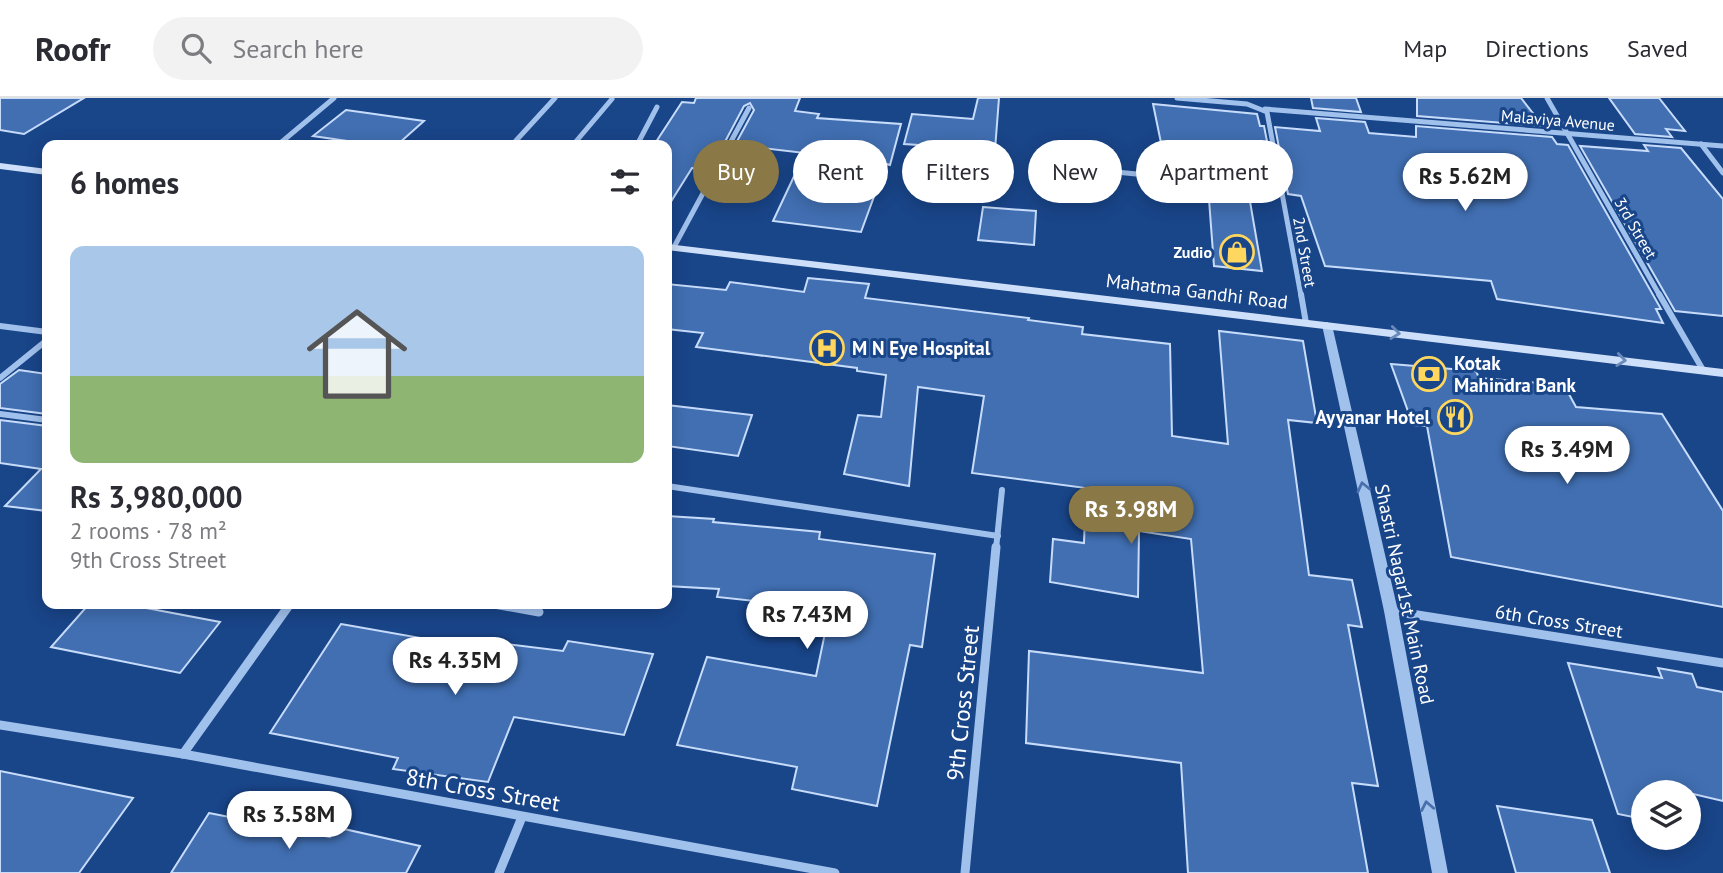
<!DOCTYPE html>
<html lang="en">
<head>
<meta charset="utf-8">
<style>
	:root { --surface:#fff; --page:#f2f2f3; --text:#2b2b33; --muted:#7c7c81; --line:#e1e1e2; --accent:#8a7846 }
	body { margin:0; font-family:"PT Sans",sans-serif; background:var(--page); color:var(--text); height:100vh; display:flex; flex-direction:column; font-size:26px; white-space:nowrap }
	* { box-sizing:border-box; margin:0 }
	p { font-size:23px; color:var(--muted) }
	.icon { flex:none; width:38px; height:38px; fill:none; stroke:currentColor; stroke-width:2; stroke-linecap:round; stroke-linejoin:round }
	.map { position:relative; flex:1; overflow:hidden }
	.side { position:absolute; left:42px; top:42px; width:630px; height:469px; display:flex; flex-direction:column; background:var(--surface); border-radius:14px; box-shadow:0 4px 18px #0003 }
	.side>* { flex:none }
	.top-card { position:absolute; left:693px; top:42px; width:665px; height:63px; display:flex; gap:14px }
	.controls { position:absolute; left:1631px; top:682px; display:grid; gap:14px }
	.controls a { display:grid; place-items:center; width:70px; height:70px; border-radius:50%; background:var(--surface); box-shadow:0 4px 18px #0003; font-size:35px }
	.price { position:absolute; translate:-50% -60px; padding:0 16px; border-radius:24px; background:#fff; color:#222; font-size:23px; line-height:46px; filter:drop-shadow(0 2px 4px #0008) }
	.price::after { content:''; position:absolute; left:50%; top:42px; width:21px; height:16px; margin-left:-10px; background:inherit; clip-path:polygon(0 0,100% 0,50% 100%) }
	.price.active { background:var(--accent); color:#fff }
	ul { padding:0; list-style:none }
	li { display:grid; align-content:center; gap:14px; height:371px; padding:0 28px }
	li span { display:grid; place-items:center; height:217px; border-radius:14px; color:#555 }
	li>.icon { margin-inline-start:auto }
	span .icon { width:126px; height:126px; fill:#fffc; stroke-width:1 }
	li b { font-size:30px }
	h2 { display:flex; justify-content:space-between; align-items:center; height:84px; padding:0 28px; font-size:30px }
	.tag { padding:0 24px; border-radius:32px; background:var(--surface); box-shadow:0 4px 18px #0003; font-size:24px; line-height:63px }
	.tag.active { background:var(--accent); color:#fff }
	header { display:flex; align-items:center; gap:42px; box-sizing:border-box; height:98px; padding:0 35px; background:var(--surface); border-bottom:2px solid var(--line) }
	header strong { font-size:33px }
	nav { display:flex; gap:38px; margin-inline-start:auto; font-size:24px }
	.search { width:490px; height:63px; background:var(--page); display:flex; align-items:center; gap:18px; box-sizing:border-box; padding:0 24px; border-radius:38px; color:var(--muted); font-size:26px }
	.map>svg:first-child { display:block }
</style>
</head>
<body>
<header>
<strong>Roofr</strong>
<div class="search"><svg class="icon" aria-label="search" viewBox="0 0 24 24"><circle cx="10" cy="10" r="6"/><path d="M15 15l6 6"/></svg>Search here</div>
<nav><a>Map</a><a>Directions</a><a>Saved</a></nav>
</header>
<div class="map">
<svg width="1723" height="775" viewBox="0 0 1723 775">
	<rect width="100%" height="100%" fill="#194589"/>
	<g fill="#416fb2" stroke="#c7dcfa" stroke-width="2">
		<polygon points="0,0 84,0 24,36 0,32"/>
		<polygon points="696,0 800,0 795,13 819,16 817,20 901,26 890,67 886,66 861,134 773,123 805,55 735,47 754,12 750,5 744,8 710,72 692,70 667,110 667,47 654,47 682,4 694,5"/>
		<polygon points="978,0 999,0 995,52 904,46 912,16 973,21"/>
		<polygon points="1311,0 1356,0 1361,14 1313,10"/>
		<polygon points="1417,0 1521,0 1543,28 1417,18"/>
		<polygon points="1609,0 1659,0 1685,33 1666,31 1672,39 1635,36"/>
		<polygon points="1153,6 1257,16 1260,28 1264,28 1275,84 1167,74"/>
		<polygon points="346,12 424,23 397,47 375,47 313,38"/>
		<polygon points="1316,20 1365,24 1369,35 1416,39 1416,28 1552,39 1557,46 1568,47 1661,211 1656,211 1663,225 1497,201 1491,183 1325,168 1301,98 1288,96 1275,29 1320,33"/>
		<polygon points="1644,47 1681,50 1723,101 1723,218 1675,213 1580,48 1648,53"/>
		<polygon points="1208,88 1277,95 1248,92 1262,173 1214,168"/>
		<polygon points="983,109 1036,113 1034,147 978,142"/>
		<polygon points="808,180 869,186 865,200 1029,220 1028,222 1083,229 1082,236 1170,246 1172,338 1228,346 1219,233 1303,243 1317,325 1288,322 1309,477 1352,482 1362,529 1348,527 1378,688 1352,685 1368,775 1188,775 1181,665 1026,645 1029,553 1203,575 1191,441 1139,433 1138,499 1050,484 1053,441 1084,445 1086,390 972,375 984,298 918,289 909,388 844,376 858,317 881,319 886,277 857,273 857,270 696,249 703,235 667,231 667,186 726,192 730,184 804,194"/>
		<polygon points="1391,266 1476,273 1479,280 1564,287 1576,309 1662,316 1723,413 1723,509 1451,459 1427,328 1413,327"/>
		<polygon points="19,272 47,276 47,316 0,310 0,286"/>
		<polygon points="667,307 752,317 738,358 667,348"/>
		<polygon points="0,322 47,328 47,413 5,408 41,371 0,365"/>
		<polygon points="667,418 714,421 713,424 820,434 819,441 935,456 922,549 910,547 877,708 792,691 797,669 677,647 707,559 816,578 830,511 717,499 719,491 667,488"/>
		<polygon points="89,506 125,506 220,524 180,575 51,549"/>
		<polygon points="341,526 454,546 457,540 563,553 568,543 653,556 624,637 514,619 488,684 393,671 398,660 270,635"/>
		<polygon points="1568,565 1662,580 1658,570 1692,576 1697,589 1723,594 1723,703 1689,695 1643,695 1643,721 1618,716"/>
		<polygon points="0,673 133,700 79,775 0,775"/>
		<polygon points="1497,708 1592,722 1610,775 1516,775"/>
		<polygon points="209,715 330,739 335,729 420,748 406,775 171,775"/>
	</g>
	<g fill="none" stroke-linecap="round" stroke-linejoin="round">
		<g stroke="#a1c1ed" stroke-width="5">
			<polyline points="1177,0 1247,6 1267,14 1301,198"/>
			<polyline points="1547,0 1660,198"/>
			<polyline points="1265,11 1723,48"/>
			<polyline points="1701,46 1723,75"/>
			<polyline points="278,47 334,0"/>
			<polyline points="512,47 555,0"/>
			<polyline points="573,47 612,1"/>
			<polyline points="637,47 657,9"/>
			<polyline points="1064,69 1281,90"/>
			<polyline points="674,149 749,10"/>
		</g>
		<g stroke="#a1c1ed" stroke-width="6">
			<polyline points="1301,196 1306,225"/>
			<polyline points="1659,196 1703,272"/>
			<polyline points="0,228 47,234"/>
			<polyline points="0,280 47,242"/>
			<polyline points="0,316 47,322"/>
			<polyline points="667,388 998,438"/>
			<polyline points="996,451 1002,392"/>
		</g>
		<g stroke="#a1c1ed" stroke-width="9">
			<polyline points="494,506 539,514"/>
			<polyline points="1392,513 1723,565"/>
			<polyline points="0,627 183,656 835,775"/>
			<polyline points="183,656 290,506"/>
			<polyline points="499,775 522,719"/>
			<polyline points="965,775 996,449"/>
		</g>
		<polygon fill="#a1c1ed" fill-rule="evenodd" points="1327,224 1332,227 1398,513 1448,775 1432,775 1384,513 1322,227"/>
		<g fill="#cedff9" fill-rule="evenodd">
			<polygon points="0,65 47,71 47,77 0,71"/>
			<polygon points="667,146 1723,271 1723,279 667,152"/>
		</g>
	</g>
	<defs><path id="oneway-chevron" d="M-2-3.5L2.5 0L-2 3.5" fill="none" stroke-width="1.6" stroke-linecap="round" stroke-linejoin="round" transform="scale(1.75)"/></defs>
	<g stroke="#6a8abb">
		<use href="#oneway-chevron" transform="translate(1395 235) rotate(7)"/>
		<use href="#oneway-chevron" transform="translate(1621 262) rotate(7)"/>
	</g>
	<g stroke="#4970ac">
		<use href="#oneway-chevron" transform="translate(1363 389) rotate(-103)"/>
		<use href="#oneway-chevron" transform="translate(1427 708) rotate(-101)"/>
	</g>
	<defs>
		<g id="shop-ring" transform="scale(1.75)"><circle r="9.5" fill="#194589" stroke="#ffd75e" stroke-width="1.5"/><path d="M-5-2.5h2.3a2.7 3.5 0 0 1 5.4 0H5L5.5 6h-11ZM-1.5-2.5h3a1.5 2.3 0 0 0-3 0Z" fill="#ffd75e"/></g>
		<g id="hospital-ring" transform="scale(1.75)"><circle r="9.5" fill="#194589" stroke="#ffd75e" stroke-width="1.5"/><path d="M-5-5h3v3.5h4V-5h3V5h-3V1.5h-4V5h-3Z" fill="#ffd75e"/></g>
		<g id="bank-ring" transform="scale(1.75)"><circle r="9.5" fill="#194589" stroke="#ffd75e" stroke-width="1.5"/><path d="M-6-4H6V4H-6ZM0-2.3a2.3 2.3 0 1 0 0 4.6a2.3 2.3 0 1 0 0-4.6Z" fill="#ffd75e"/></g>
		<g id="restaurant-ring" transform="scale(1.75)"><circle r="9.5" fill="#194589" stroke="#ffd75e" stroke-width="1.5"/><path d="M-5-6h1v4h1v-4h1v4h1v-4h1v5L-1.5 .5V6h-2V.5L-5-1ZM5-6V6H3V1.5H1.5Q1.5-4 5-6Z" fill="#ffd75e"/></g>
	</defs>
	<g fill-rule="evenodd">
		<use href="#shop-ring" x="1237" y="154"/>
		<use href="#hospital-ring" x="827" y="250"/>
		<use href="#bank-ring" x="1429" y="276"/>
		<use href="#restaurant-ring" x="1455" y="319"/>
	</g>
	<g text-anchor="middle" stroke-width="6" stroke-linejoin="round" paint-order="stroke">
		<g font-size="16" fill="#fff" stroke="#194589">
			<text transform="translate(1558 22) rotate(5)" y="6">Malaviya Avenue</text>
			<text transform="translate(1636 130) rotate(60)" y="6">3rd Street</text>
			<text transform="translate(1305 154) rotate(80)" y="6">2nd Street</text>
		</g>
		<g font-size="16" font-weight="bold" fill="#fff" stroke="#194589" text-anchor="end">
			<text x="1212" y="160">Zudio</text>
		</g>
		<g font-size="19" fill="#fff" stroke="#194589">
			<text transform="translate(1197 193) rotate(7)" y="7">Mahatma Gandhi Road</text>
			<text transform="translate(1405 496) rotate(78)" y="7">Shastri Nagar1st Main Road</text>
			<text transform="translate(1559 523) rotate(9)" y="7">6th Cross Street</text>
		</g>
		<g font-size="19" font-weight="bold" fill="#fff" stroke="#194589" text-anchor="start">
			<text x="852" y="257">M N Eye Hospital</text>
			<text x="1454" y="272">Kotak<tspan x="1454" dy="22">Mahindra Bank</tspan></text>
			<text x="1430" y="326" text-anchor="end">Ayyanar Hotel</text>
		</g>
		<g font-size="23" fill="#fff" stroke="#194589">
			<text transform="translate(963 605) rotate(-84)" y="8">9th Cross Street</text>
			<text transform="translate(483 692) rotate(10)" y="8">8th Cross Street</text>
		</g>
	</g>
</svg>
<div class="controls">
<a><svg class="icon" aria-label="layers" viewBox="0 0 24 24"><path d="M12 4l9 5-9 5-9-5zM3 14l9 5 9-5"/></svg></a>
</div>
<b class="price" style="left:1465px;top:115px">Rs 5.62M</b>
<b class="price" style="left:1567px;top:388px">Rs 3.49M</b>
<b class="price active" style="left:1131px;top:448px">Rs 3.98M</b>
<b class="price" style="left:807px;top:553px">Rs 7.43M</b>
<b class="price" style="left:455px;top:599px">Rs 4.35M</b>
<b class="price" style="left:289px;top:753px">Rs 3.58M</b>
<div class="top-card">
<a class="tag active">Buy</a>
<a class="tag">Rent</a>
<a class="tag">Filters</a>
<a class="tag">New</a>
<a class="tag">Apartment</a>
</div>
<section class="side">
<h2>6 homes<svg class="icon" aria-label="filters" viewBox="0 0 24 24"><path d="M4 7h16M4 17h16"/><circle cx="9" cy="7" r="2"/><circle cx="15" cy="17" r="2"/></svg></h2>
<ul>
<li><span style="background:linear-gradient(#a9c7e8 60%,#8fb573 0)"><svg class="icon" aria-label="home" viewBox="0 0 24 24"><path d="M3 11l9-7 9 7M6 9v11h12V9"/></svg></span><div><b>Rs 3,980,000</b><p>2 rooms · 78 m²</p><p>9th Cross Street</p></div></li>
</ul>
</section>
</div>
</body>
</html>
